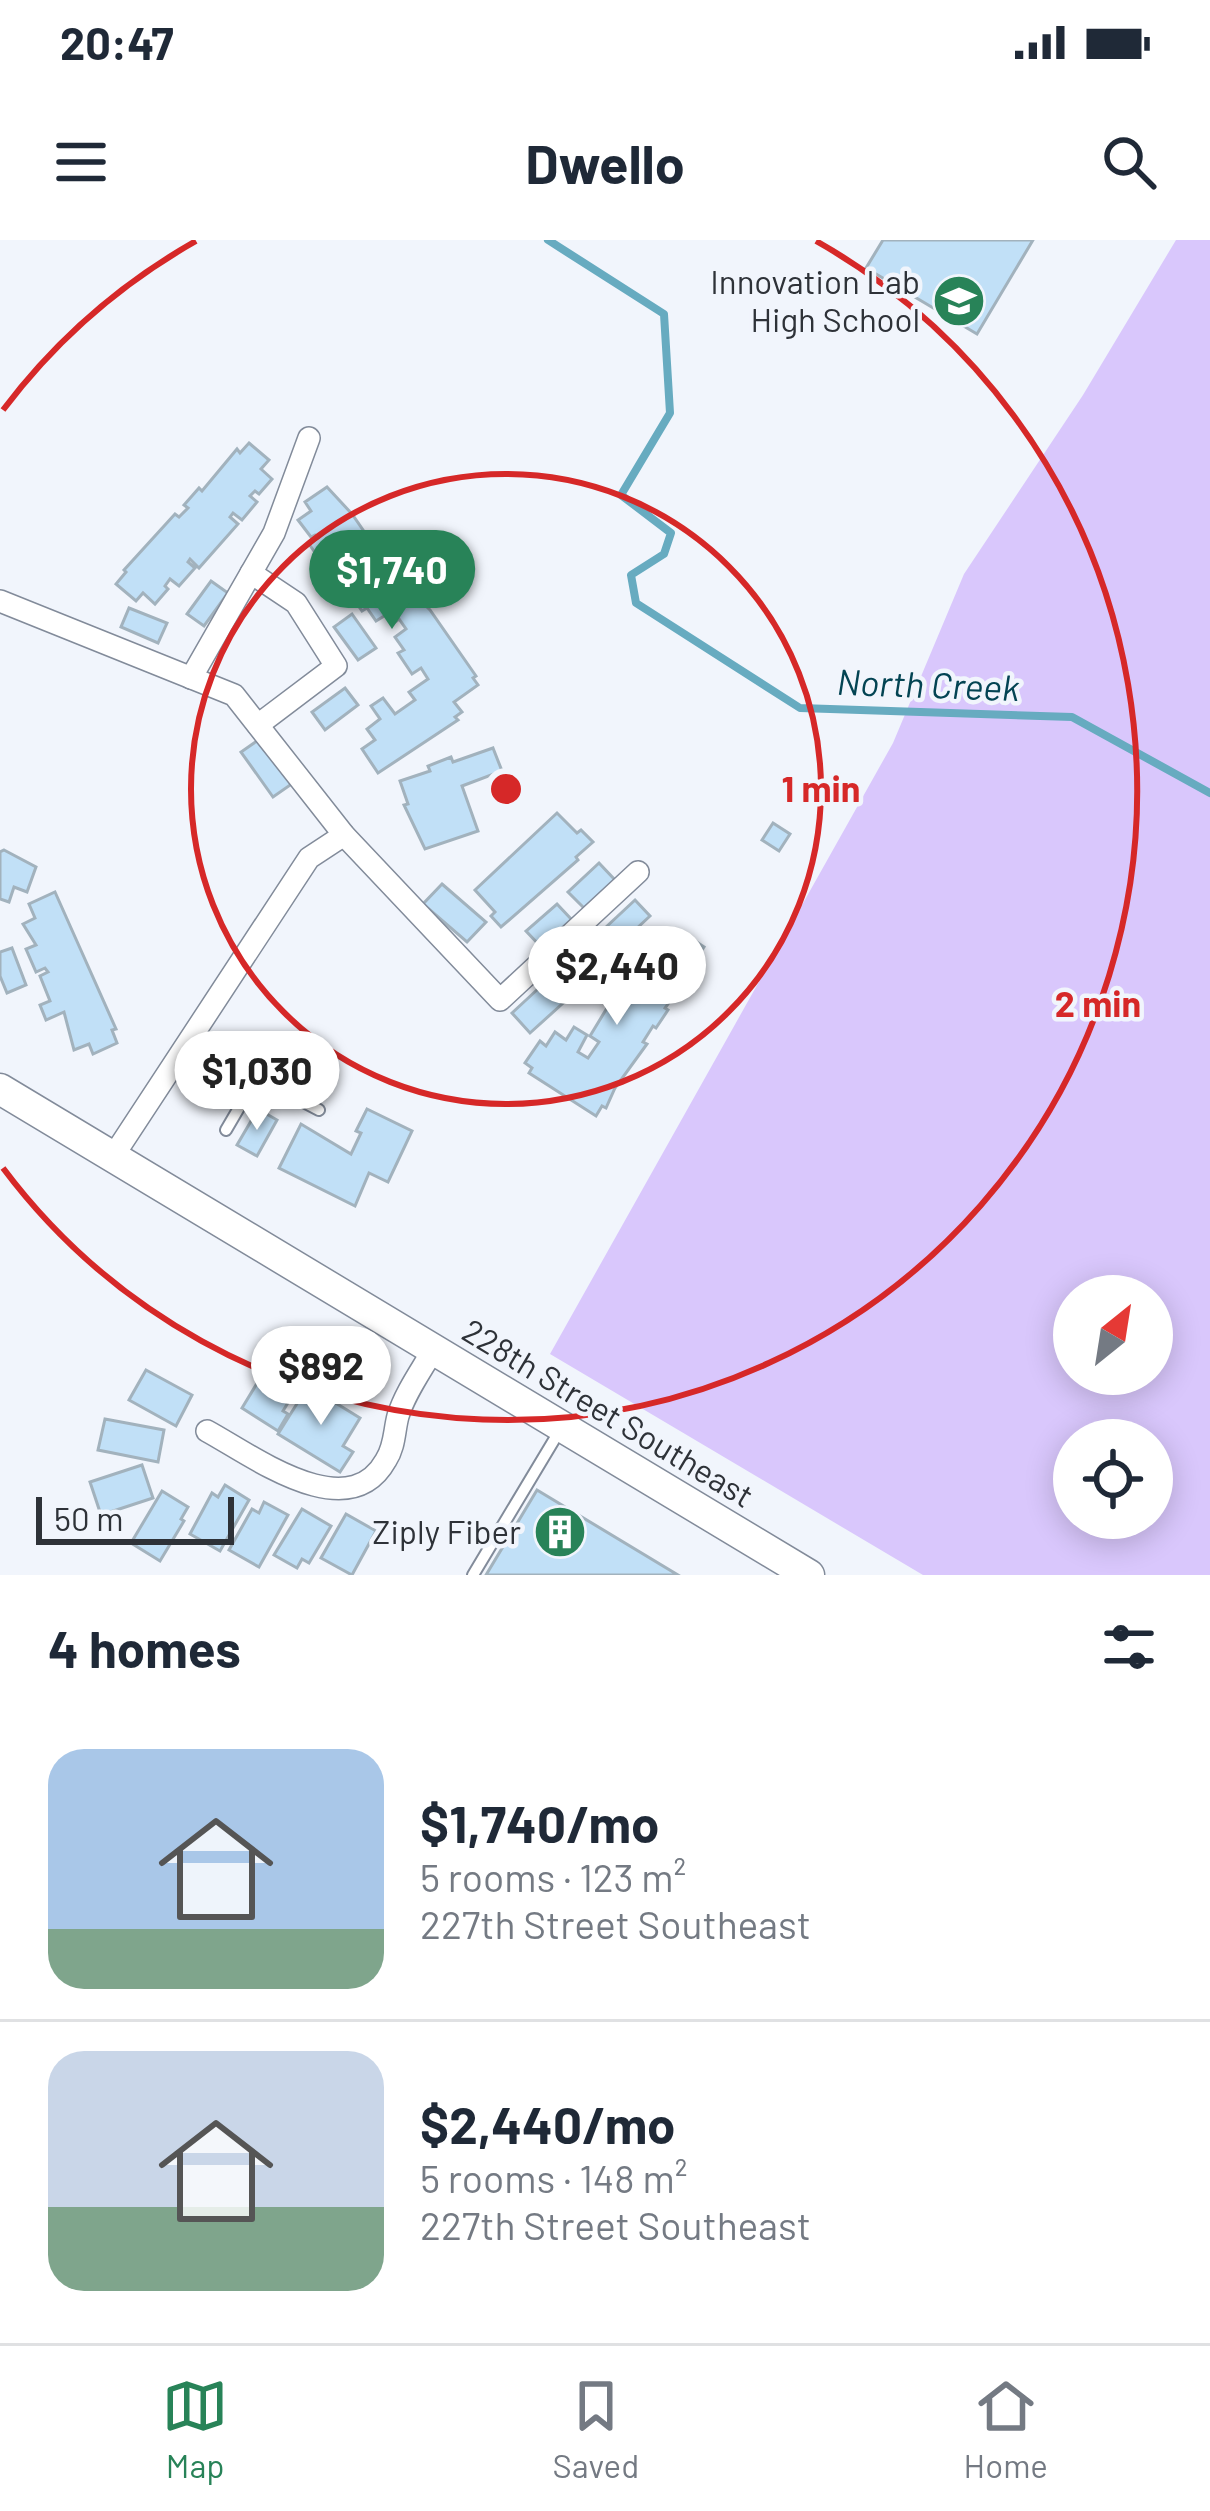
<!DOCTYPE html>
<html lang="en">
<head>
<meta charset="utf-8">
<style>
	:root { --surface:#fff; --page:#f6f6f7; --text:#1f2937; --muted:#747a83; --line:#e0e1e3; --accent:#288358 }
	body { margin:0; font-family:Barlow,sans-serif; background:var(--page); color:var(--text); height:100vh; display:flex; flex-direction:column; font-size:45px; white-space:nowrap }
	* { box-sizing:border-box; margin:0 }
	p { font-size:39px; color:var(--muted) }
	.icon { flex:none; width:66px; height:66px; fill:none; stroke:currentColor; stroke-width:2; stroke-linecap:round; stroke-linejoin:round }
	.map { position:relative; height:1335px; overflow:hidden }
	.sheet { display:flex; flex-direction:column; background:var(--surface); flex:1 }
	.sheet>* { flex:none }
	.needle { width:78px; rotate:30deg }
	.tools { position:absolute; left:1053px; top:1035px; display:grid; gap:24px }
	.tools a { display:grid; place-items:center; width:120px; height:120px; border-radius:50%; background:var(--surface); box-shadow:0 6px 30px #0003; font-size:60px }
	.scale { position:absolute; left:36px; bottom:30px; width:198px; box-sizing:border-box; padding-left:12px; border:6px solid #2e3238; border-top:0; font-size:33px; line-height:42px; white-space:nowrap; color:#2e3238; -webkit-text-stroke:9px #f1f5fc; paint-order:stroke }
	.price { position:absolute; translate:-50% -102px; padding:0 27px; border-radius:42px; background:#fff; color:#222; font-size:39px; line-height:78px; filter:drop-shadow(0 3px 6px #0008) }
	.price::after { content:''; position:absolute; left:50%; top:72px; width:36px; height:27px; margin-left:-18px; background:inherit; clip-path:polygon(0 0,100% 0,50% 100%) }
	.price.on { background:var(--accent); color:#fff }
	ul { padding:0; list-style:none }
	li { display:flex; align-items:center; gap:36px; height:300px; padding:0 48px }
	li+li { border-top:3px solid var(--line) }
	li span { display:grid; place-items:center; flex:none; width:336px; height:240px; border-radius:36px; color:#555 }
	li>.icon { margin-inline-start:auto }
	span .icon { width:144px; height:144px; fill:#fffc; stroke-width:1 }
	li b { font-size:51px }
	h2 { display:flex; justify-content:space-between; align-items:center; height:144px; padding:0 48px; font-size:51px }
	.status { display:flex; justify-content:space-between; align-items:center; height:84px; padding:0 60px; background:var(--surface); direction:ltr }
	.status svg { height:33px; fill:currentColor }
	header { display:flex; justify-content:space-between; align-items:center; height:156px; padding:0 48px; background:var(--surface); font-size:54px; font-weight:700 }
	.tab-bar { display:flex; justify-content:space-around; align-items:center; height:168px; border-top:3px solid var(--line); background:var(--surface); font-size:33px; color:var(--muted) }
	.tab-bar a { display:grid; justify-items:center; gap:6px }
	.tab-bar .on { color:var(--accent) }
	.map>svg:first-child { display:block }
</style>
</head>
<body>
<div class="status"><b>20:47</b><svg viewBox="0 0 49 12"><path d="M0 12V9h3v3zM5 12V6h3v6zM10 12V3h3v9zM15 12V0h3v12zM26 1h20v11H26zM47 4h2v5h-2z"/></svg></div>
<header><svg class="icon" aria-label="menu" viewBox="0 0 24 24"><path d="M4 6h16M4 12h16M4 18h16"/></svg>Dwello<svg class="icon" aria-label="search" viewBox="0 0 24 24"><circle cx="10" cy="10" r="6"/><path d="M15 15l6 6"/></svg></header>
<div class="map">
<svg width="1210" height="1335" viewBox="0 0 1210 1335">
	<rect width="100%" height="100%" fill="#f1f5fc"/>
	<path fill="#d9c7fc" fill-rule="evenodd" d="M 1176,0 L 1210,0 L 1210,1335 L 923,1335 L 550,1114 L 893,503 L 964,334 L 1083,155 ZM 1074,1056 L 1152,1056 L 1152,1134 L 1074,1134 ZM 1074,1200 L 1152,1200 L 1152,1278 L 1074,1278 Z"/>
	<g fill="none" stroke-linecap="round" stroke-linejoin="round">
		<polyline stroke="#67abc0" stroke-width="8" points="548,0 664,74 670,173 621,255 671,293 664,314 631,335 636,363 800,468 1072,477 1210,553"/>
	</g>
	<g fill="#c1e0f7" stroke="#a2b2bd" stroke-width="3">
		<polygon points="883,0 1033,0 977,94 866,28"/>
		<polygon points="249,203 269,220 261,229 272,239 259,254 255,251 250,256 257,262 242,280 233,273 230,277 238,284 199,328 190,319 188,322 195,328 179,346 170,339 165,346 168,349 155,364 143,353 136,361 116,344 126,332 124,330 175,274 179,277 188,268 184,265 199,248 202,251 237,209 240,213"/>
		<polygon points="327,247 352,274 383,319 382,325 387,322 400,334 415,363 420,360 430,370 476,436 473,438 478,445 454,462 462,472 455,477 458,480 378,533 362,509 375,500 367,489 380,479 371,466 383,458 395,474 415,460 409,452 428,439 421,428 412,434 398,413 404,410 395,397 406,389 399,379 395,382 389,373 376,381 367,368 362,371 348,351 352,346 343,352 327,329 335,323 332,318 323,324 309,304 318,298 315,295 311,297 298,280 311,271 305,262"/>
		<polygon points="211,341 228,353 204,386 187,374"/>
		<polygon points="129,368 167,383 158,403 121,387"/>
		<polygon points="352,374 376,408 358,420 334,387"/>
		<polygon points="345,448 358,465 325,490 312,472"/>
		<polygon points="264,496 296,541 273,557 241,512"/>
		<polygon points="493,508 502,531 462,546 478,591 425,609 404,565 408,564 400,541 430,531 428,526 451,517 453,522"/>
		<polygon points="557,573 577,593 581,590 593,602 576,617 578,620 501,687 491,676 495,672 475,650"/>
		<polygon points="773,583 790,594 779,611 762,600"/>
		<polygon points="4,610 36,627 27,652 14,647 9,662 0,659 0,612"/>
		<polygon points="599,623 615,640 584,668 568,652"/>
		<polygon points="442,644 486,682 467,702 423,664"/>
		<polygon points="55,652 116,789 112,790 117,803 93,814 89,804 74,810 64,772 46,780 40,765 50,761 40,736 48,732 45,728 36,732 26,709 36,705 23,684 35,678 29,664"/>
		<polygon points="635,660 650,676 620,704 605,688"/>
		<polygon points="557,664 572,680 542,708 526,691"/>
		<polygon points="680,691 704,707 696,719 699,721 665,768 668,770 656,788 653,786 643,802 647,804 615,848 606,868 602,866 596,876 529,833 532,828 525,823 540,801 546,806 555,792 566,800 574,787 587,795 578,812 588,818 599,802 590,796 638,717 648,724 652,717 649,715 660,697 672,705"/>
		<polygon points="12,708 26,745 7,753 0,736 0,712"/>
		<polygon points="553,735 572,755 530,793 512,773"/>
		<polygon points="283,818 321,837 311,856 274,837"/>
		<polygon points="258,869 277,880 257,916 237,905"/>
		<polygon points="367,869 412,891 388,942 369,933 355,966 279,928 301,884 351,914 361,893 356,891"/>
		<polygon points="270,1122 301,1141 283,1171 288,1174 278,1191 242,1168"/>
		<polygon points="146,1130 192,1155 176,1186 129,1160"/>
		<polygon points="308,1146 360,1178 343,1206 353,1212 340,1232 278,1194"/>
		<polygon points="105,1179 164,1190 158,1222 98,1210"/>
		<polygon points="142,1225 153,1258 101,1275 90,1242"/>
		<polygon points="225,1245 249,1260 220,1311 190,1294 212,1253 218,1257"/>
		<polygon points="537,1250 678,1335 486,1335"/>
		<polygon points="162,1251 188,1267 181,1279 184,1281 160,1321 131,1303"/>
		<polygon points="264,1262 288,1275 259,1327 229,1310 252,1269 259,1273"/>
		<polygon points="302,1269 331,1286 309,1323 302,1319 297,1328 274,1315"/>
		<polygon points="346,1274 376,1291 352,1335 321,1318"/>
	</g>
	<g fill="none" stroke-linecap="round" stroke-linejoin="round">
		<g stroke="#828b9a" stroke-width="14">
			<g id="lane">
				<polyline points="188,801 319,870"/>
				<polyline points="226,890 257,837"/>
				<polyline points="473,1335 560,1190"/>
			</g>
		</g>
		<g stroke="#828b9a" stroke-width="24">
			<g id="street">
				<polyline points="251,333 296,363 336,426 258,485"/>
				<polyline points="0,361 234,455 344,595 500,760 638,632"/>
				<polyline points="191,438 274,293 309,198"/>
				<polyline points="112,918 309,618 344,595"/>
				<path d="M 207,1191 C 253,1216 348,1288 386,1220 C 395,1206 394,1191 398,1176 C 405,1153 421,1131 433,1110"/>
			</g>
		</g>
		<g stroke="#828b9a" stroke-width="33">
			<polyline id="secondary" points="0,849 809,1335"/>
		</g>
		<use href="#lane" stroke="#fff" stroke-width="10"/>
		<use href="#street" stroke="#fff" stroke-width="21"/>
		<use href="#secondary" stroke="#fff" stroke-width="30"/>
	</g>
	<g fill="none" stroke="#d62828" stroke-width="6">
		<circle cx="506" cy="549" r="315"/>
		<path d="M3 170A630 630 0 0 1 196 1M816 1A630 630 0 1 1 3 928"/>
	</g>
	<defs>
		<g id="school-disc" transform="scale(2.7)"><circle r="9.5" fill="#288358" stroke="#f1f5fc"/><path d="M0-5L7-2L0 1L-7-2ZM-4 1L0 2.5L4 1V4Q0 6-4 4Z" fill="#fff"/></g>
		<g id="building-disc" transform="scale(2.7)"><circle r="9.5" fill="#288358" stroke="#f1f5fc"/><path d="M-4-6H4V6H1V3H-1V6H-4ZM-2.5-4.3h1.7v1.8h-1.7ZM.8-4.3h1.7v1.8H.8ZM-2.5-1h1.7V.8h-1.7ZM.8-1h1.7V.8H.8Z" fill="#fff"/></g>
	</defs>
	<g fill-rule="evenodd">
		<use href="#school-disc" x="959" y="61"/>
		<use href="#building-disc" x="560" y="1292"/>
	</g>
	<g text-anchor="middle" stroke-width="9" stroke-linejoin="round" paint-order="stroke">
		<g font-size="33" fill="#2e3238" stroke="#f1f5fc" text-anchor="end">
			<text x="920" y="54">Innovation Lab<tspan x="920" dy="38">High School</tspan></text>
			<text x="521" y="1304">Ziply Fiber</text>
		</g>
		<g font-size="33" fill="#2e3238" stroke="#f1f5fc">
			<text transform="translate(608 1173) rotate(31)" y="12">228th Street Southeast</text>
		</g>
		<g font-size="36" font-style="italic" fill="#034453" stroke="#f1f5fc">
			<text transform="translate(928 445) rotate(2)" y="13">North Creek</text>
		</g>
	</g>
	<circle cx="506" cy="549" r="18" fill="#d62828" stroke="#f1f5fc" stroke-width="6"/>
	<g font-size="36" text-anchor="middle" font-weight="bold" fill="#d62828" stroke="#f1f5fc" stroke-width="9" stroke-linejoin="round" paint-order="stroke">
		<text x="821" y="562">1 min</text>
		<text x="1098" y="777">2 min</text>
	</g>
</svg>
<div class="tools">
<a><svg class="needle" viewBox="-14 -14 28 28"><path d="M0-13l5 13h-10z" fill="#e53935"/><path d="M0 13l5-13h-10z" fill="#747a83"/></svg></a>
<a><svg class="icon" aria-label="locate" viewBox="0 0 24 24"><circle cx="12" cy="12" r="6"/><path d="M12 2v4M12 18v4M2 12h4M18 12h4"/></svg></a>
</div>
<div class="scale">50 m</div>
<b class="price on" style="left:392px;top:392px">$1,740</b>
<b class="price" style="left:617px;top:788px">$2,440</b>
<b class="price" style="left:257px;top:893px">$1,030</b>
<b class="price" style="left:321px;top:1188px">$892</b>
</div>
<section class="sheet">
<h2>4 homes<svg class="icon" aria-label="filters" viewBox="0 0 24 24"><path d="M4 7h16M4 17h16"/><circle cx="9" cy="7" r="2"/><circle cx="15" cy="17" r="2"/></svg></h2>
<ul>
<li><span style="background:linear-gradient(#a9c7e8 75%,#7fa58c 0)"><svg class="icon" aria-label="home" viewBox="0 0 24 24"><path d="M3 11l9-7 9 7M6 9v11h12V9"/></svg></span><div><b>$1,740/mo</b><p>5 rooms · 123 m²</p><p>227th Street Southeast</p></div></li>
<li><span style="background:linear-gradient(#c9d6e8 65%,#7fa58c 0)"><svg class="icon" aria-label="home" viewBox="0 0 24 24"><path d="M3 11l9-7 9 7M6 9v11h12V9"/></svg></span><div><b>$2,440/mo</b><p>5 rooms · 148 m²</p><p>227th Street Southeast</p></div></li>
</ul>
</section>
<nav class="tab-bar">
<a class="on"><svg class="icon" aria-label="map" viewBox="0 0 24 24"><path d="M3 6l6-2 6 2 6-2v14l-6 2-6-2-6 2zM9 4v14M15 6v14"/></svg>Map</a>
<a><svg class="icon" aria-label="saved" viewBox="0 0 24 24"><path d="M7 4h10v16l-5-4-5 4z"/></svg>Saved</a>
<a><svg class="icon" aria-label="home" viewBox="0 0 24 24"><path d="M3 11l9-7 9 7M6 9v11h12V9"/></svg>Home</a>
</nav>
</body>
</html>
